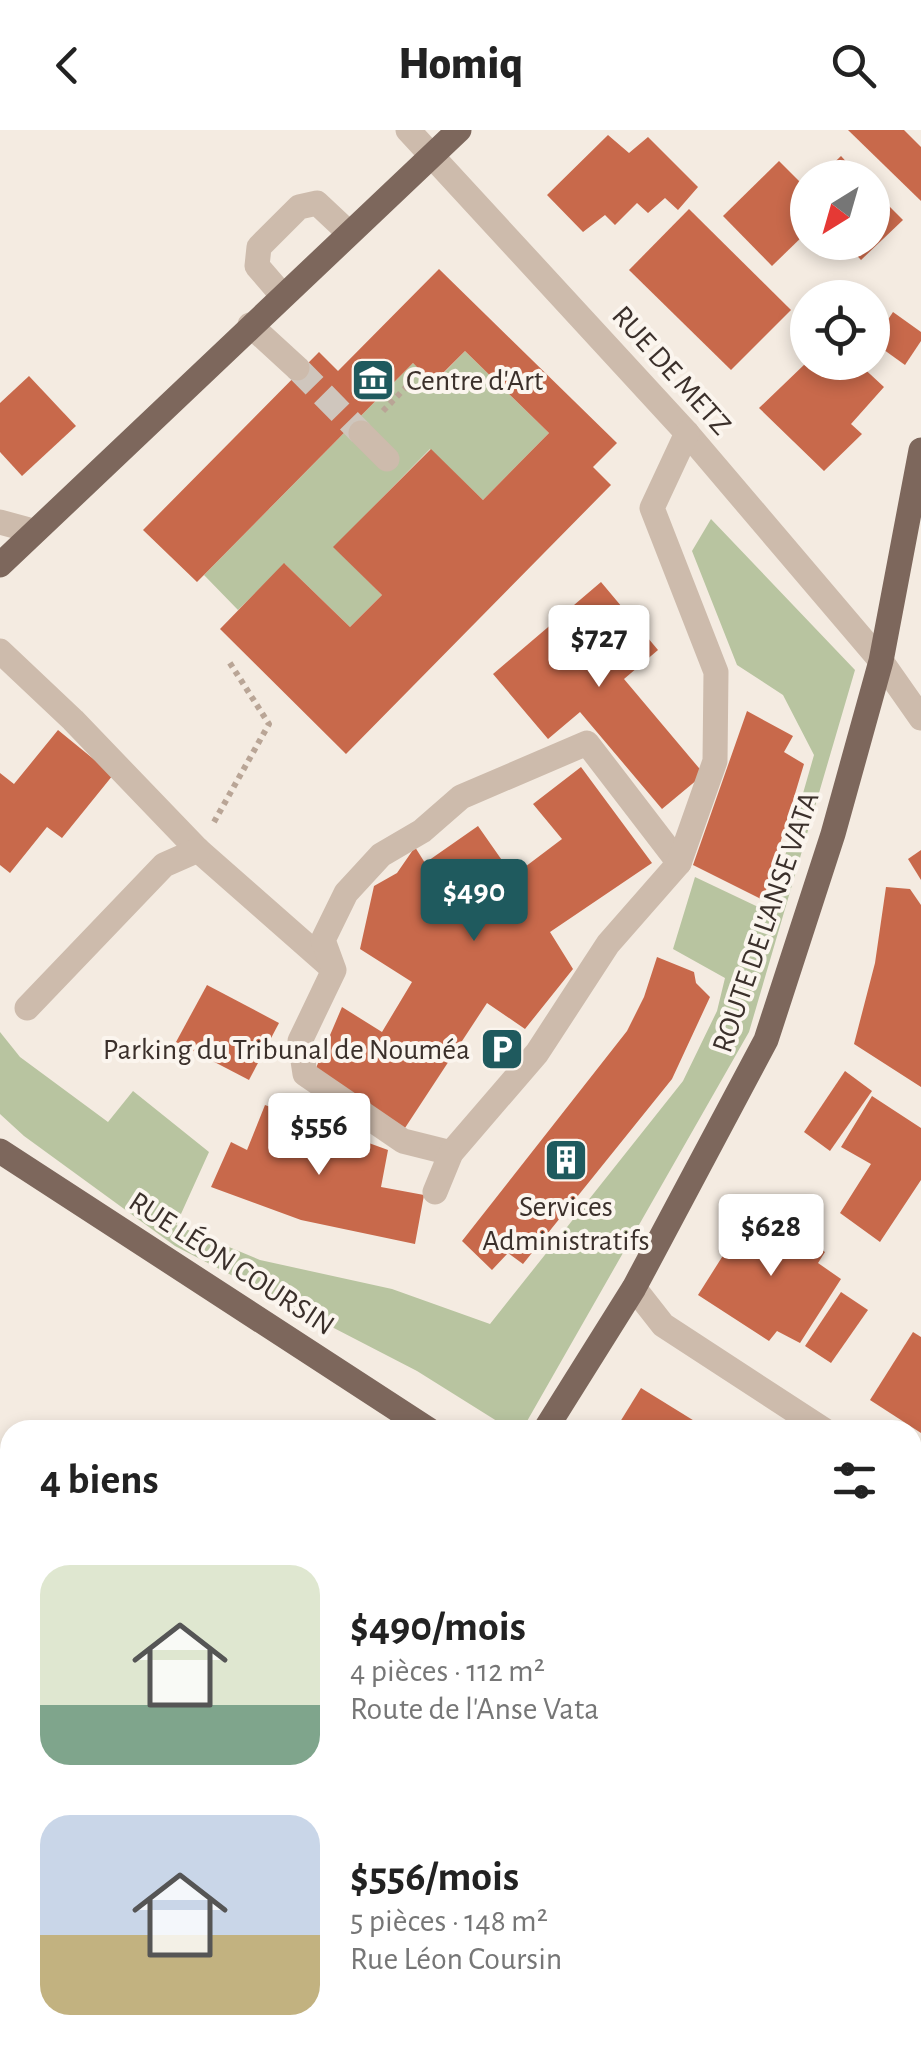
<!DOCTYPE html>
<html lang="fr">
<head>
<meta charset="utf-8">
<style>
	:root { --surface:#fff; --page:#f6f6f6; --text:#222; --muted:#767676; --accent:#1f5a5e }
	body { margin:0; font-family:"Alegreya Sans",sans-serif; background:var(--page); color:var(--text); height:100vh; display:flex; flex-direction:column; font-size:38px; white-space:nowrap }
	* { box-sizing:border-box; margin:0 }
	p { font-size:32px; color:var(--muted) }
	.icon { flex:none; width:55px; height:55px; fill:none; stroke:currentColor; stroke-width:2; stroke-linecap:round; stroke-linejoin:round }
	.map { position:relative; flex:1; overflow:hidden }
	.panel { position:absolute; left:0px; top:1290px; width:922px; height:642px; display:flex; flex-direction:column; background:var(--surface); border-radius:30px 30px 0 0; box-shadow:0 5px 15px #0003 }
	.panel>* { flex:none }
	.needle { width:65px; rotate:217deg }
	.tools { position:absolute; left:790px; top:30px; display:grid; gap:20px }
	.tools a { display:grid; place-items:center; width:100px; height:100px; border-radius:50%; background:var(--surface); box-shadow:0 5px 15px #0003; font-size:50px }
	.price { position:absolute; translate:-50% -85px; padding:0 22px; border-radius:10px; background:#fff; color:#222; font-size:32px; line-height:65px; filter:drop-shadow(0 2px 5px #0008) }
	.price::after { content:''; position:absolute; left:50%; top:60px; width:30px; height:22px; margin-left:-15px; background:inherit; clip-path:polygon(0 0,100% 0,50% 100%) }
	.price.current { background:var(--accent); color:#fff }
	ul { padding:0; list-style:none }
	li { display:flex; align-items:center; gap:30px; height:250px; padding:0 40px }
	li span { display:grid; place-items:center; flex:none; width:280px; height:200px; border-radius:30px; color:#555 }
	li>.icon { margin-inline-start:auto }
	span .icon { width:120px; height:120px; fill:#fffc; stroke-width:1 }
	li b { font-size:42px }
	h2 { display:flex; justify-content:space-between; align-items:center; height:120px; padding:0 40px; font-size:42px }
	header { display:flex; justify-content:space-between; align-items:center; height:130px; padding:0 40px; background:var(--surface); font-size:45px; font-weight:800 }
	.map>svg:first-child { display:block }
</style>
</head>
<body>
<header><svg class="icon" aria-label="back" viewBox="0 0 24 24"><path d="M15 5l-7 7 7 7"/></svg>Homiq<svg class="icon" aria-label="search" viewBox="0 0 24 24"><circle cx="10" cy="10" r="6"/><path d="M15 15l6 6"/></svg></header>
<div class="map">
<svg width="921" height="1932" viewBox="0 0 921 1932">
	<rect width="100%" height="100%" fill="#f4ebe1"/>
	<g fill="#b8c4a0">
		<polygon points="465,221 549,303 483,370 430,319 334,417 382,465 350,497 285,434 238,480 204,445 413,233 434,253"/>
		<polygon points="711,389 855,540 749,902 522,1300 511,1300 417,1241 175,1116 24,1006 0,984 0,902 20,927 108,992 133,961 209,1022 176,1095 260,1130 392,1159 490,1194 683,951 717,881 725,848 673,819 695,747 769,782 814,625 783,565 737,535 692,421"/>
		<polygon points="0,1792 10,1807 10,1922 85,1923 92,1932 0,1932"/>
	</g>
	<g fill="#c8694b">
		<polygon points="848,0 904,0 921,17 921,71"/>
		<polygon points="608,5 629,23 648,7 698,57 678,80 665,68 648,83 637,73 615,95 605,85 583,102 547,65"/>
		<polygon points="841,26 861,48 818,48"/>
		<polygon points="779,31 808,60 808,101 772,136 723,86"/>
		<polygon points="872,59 903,90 861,130 844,112 872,112"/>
		<polygon points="689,79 791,180 731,240 629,140"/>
		<polygon points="439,139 617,313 593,337 611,355 346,624 220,499 284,433 350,497 382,465 333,417 431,319 483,370 549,303 465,221 433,253 413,233 197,452 143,400 319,222 338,241"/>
		<polygon points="893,182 921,202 921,211 905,235 873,212"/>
		<polygon points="807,232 857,232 884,257 851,294 862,304 824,341 759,278"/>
		<polygon points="29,246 76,296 22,346 0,322 0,273"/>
		<polygon points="601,452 658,520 624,549 704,644 662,679 580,582 548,609 493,544"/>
		<polygon points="747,581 793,606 784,622 804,634 763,770 693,735"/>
		<polygon points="58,600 113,645 62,708 47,697 10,743 0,735 0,643 14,654"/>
		<polygon points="581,637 652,733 550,802 573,839 525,899 487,873 403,1001 316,938 342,877 382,902 412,852 360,819 374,756 397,743 415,717 425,733 478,696 513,746 562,709 533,674"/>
		<polygon points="921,720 921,750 908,729"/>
		<polygon points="886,757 910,759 921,775 921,957 854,914 875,833"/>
		<polygon points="657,827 694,842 696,853 710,867 672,949 523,1134 508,1123 492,1140 462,1111 627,901 644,867"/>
		<polygon points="207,855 279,893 249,950 176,912"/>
		<polygon points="845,941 872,961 830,1021 804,1002"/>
		<polygon points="872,966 921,998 921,1050 880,1112 840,1083 871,1034 841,1017"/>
		<polygon points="265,975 388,1020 381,1057 424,1065 415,1114 301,1090 211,1057 231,1012 247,1020"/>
		<polygon points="755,1075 825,1122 818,1133 841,1149 800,1213 777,1201 769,1211 698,1165"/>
		<polygon points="841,1162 868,1180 831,1233 805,1216"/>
		<polygon points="913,1202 921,1207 921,1303 870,1270"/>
		<polygon points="641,1258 709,1300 615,1300"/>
		<polygon points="912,1390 921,1396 921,1509 912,1503"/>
		<polygon points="921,1512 921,1628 912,1623 912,1525"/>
		<polygon points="921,1770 921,1911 908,1932 818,1932 824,1922 912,1922 912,1783"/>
		<polygon points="342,1922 523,1922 538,1932 357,1932"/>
	</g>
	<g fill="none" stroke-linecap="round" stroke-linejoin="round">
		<polyline stroke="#cfc6bd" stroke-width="25" stroke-dasharray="25 12" stroke-linecap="butt" points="297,238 361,303"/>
		<g stroke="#b9a596" stroke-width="6" stroke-dasharray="5 5" stroke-linecap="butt">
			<polyline points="383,281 410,253"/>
			<polyline points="214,692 269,594 228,530"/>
		</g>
		<g stroke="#cdbbac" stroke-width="25">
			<polyline points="408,0 687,303 881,531 921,588"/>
			<polyline points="282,165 257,136 259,117 299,77 317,73 349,103"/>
			<polyline points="250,195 297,238"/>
			<polyline points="361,303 387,329"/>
			<polyline points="0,392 33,401"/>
			<polyline points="0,521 73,590 198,720 331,837"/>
			<polyline points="27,878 164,735 198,720"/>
			<polyline points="451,1023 403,1011 305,944 300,911 334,840 323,810 346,763 381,725 422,701 461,667 587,613 679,733"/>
			<polyline points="435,1062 451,1023 537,923 608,814 679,733 715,631 716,542 652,378 687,303"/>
			<polyline points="634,1158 663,1195 824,1300"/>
			<polyline points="912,1357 921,1363"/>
			<polyline points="912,1705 921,1691"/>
			<polyline points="281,1922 295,1932"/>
			<polyline points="771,1932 776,1922"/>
		</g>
		<g stroke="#7d675c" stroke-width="25">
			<polyline points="0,435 459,0"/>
			<polyline points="0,1021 429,1300"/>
			<polyline points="545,1300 634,1158 766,910 833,704 881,531 921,320"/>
			<polyline points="0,1761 10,1776"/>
			<polyline points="113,1922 120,1932"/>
			<polyline points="204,1922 205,1932"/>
			<polyline points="153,1932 159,1922"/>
		</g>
	</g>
	<defs>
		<g id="museum-square" transform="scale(2.25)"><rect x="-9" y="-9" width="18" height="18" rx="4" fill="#1f5a5e" stroke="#fbf5ee"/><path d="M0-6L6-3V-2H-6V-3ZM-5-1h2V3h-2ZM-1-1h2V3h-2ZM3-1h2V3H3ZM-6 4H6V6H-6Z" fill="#fff"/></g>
		<g id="parking-square" transform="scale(2.25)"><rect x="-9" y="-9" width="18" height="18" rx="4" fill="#1f5a5e" stroke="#fbf5ee"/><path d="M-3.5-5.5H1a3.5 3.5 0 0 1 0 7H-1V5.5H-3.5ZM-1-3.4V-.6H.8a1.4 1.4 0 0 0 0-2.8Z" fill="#fff"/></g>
		<g id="building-square" transform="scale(2.25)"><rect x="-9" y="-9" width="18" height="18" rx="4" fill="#1f5a5e" stroke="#fbf5ee"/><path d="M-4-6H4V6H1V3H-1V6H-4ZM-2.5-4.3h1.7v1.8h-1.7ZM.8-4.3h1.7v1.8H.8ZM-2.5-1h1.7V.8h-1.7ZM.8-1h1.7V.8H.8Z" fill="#fff"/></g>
	</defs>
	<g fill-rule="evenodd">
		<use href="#museum-square" x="373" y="250"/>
		<use href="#parking-square" x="502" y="919"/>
		<use href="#building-square" x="566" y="1030"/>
	</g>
	<g text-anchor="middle" stroke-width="8" stroke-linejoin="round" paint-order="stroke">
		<g font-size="30" fill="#3b302b" stroke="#fbf5ee">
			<text transform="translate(672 240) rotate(48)" y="10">RUE DE METZ</text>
			<text transform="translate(765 792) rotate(-71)" y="10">ROUTE DE L'ANSE VATA</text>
			<text transform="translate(232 1133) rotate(33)" y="10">RUE LÉON COURSIN</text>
		</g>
		<g font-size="30" fill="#3b302b" stroke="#fbf5ee" text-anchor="start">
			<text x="406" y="260">Centre d'Art</text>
			<text x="470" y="929" text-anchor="end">Parking du Tribunal de Nouméa</text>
			<text x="566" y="1086" text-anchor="middle">Services<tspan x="566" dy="34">Administratifs</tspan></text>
		</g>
	</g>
</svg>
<div class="tools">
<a><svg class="needle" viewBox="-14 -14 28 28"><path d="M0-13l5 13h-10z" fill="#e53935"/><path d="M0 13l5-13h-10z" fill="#767676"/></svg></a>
<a><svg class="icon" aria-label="locate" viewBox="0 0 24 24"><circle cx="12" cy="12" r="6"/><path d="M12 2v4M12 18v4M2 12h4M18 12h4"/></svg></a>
</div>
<b class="price" style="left:599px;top:560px">$727</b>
<b class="price current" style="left:474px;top:814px">$490</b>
<b class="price" style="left:319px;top:1048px">$556</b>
<b class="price" style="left:771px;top:1149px">$628</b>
<section class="panel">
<h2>4 biens<svg class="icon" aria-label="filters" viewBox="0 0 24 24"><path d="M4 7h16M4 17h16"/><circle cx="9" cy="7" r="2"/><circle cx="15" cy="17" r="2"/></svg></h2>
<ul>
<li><span style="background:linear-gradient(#dfe7d0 70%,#7fa58c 0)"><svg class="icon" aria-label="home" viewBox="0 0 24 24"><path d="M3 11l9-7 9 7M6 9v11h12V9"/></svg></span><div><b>$490/mois</b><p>4 pièces · 112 m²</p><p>Route de l'Anse Vata</p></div></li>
<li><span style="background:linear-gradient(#c9d6e8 60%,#c2b280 0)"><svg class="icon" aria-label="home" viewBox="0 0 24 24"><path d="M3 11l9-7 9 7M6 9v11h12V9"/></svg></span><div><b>$556/mois</b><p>5 pièces · 148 m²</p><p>Rue Léon Coursin</p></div></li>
</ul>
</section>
</div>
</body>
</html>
